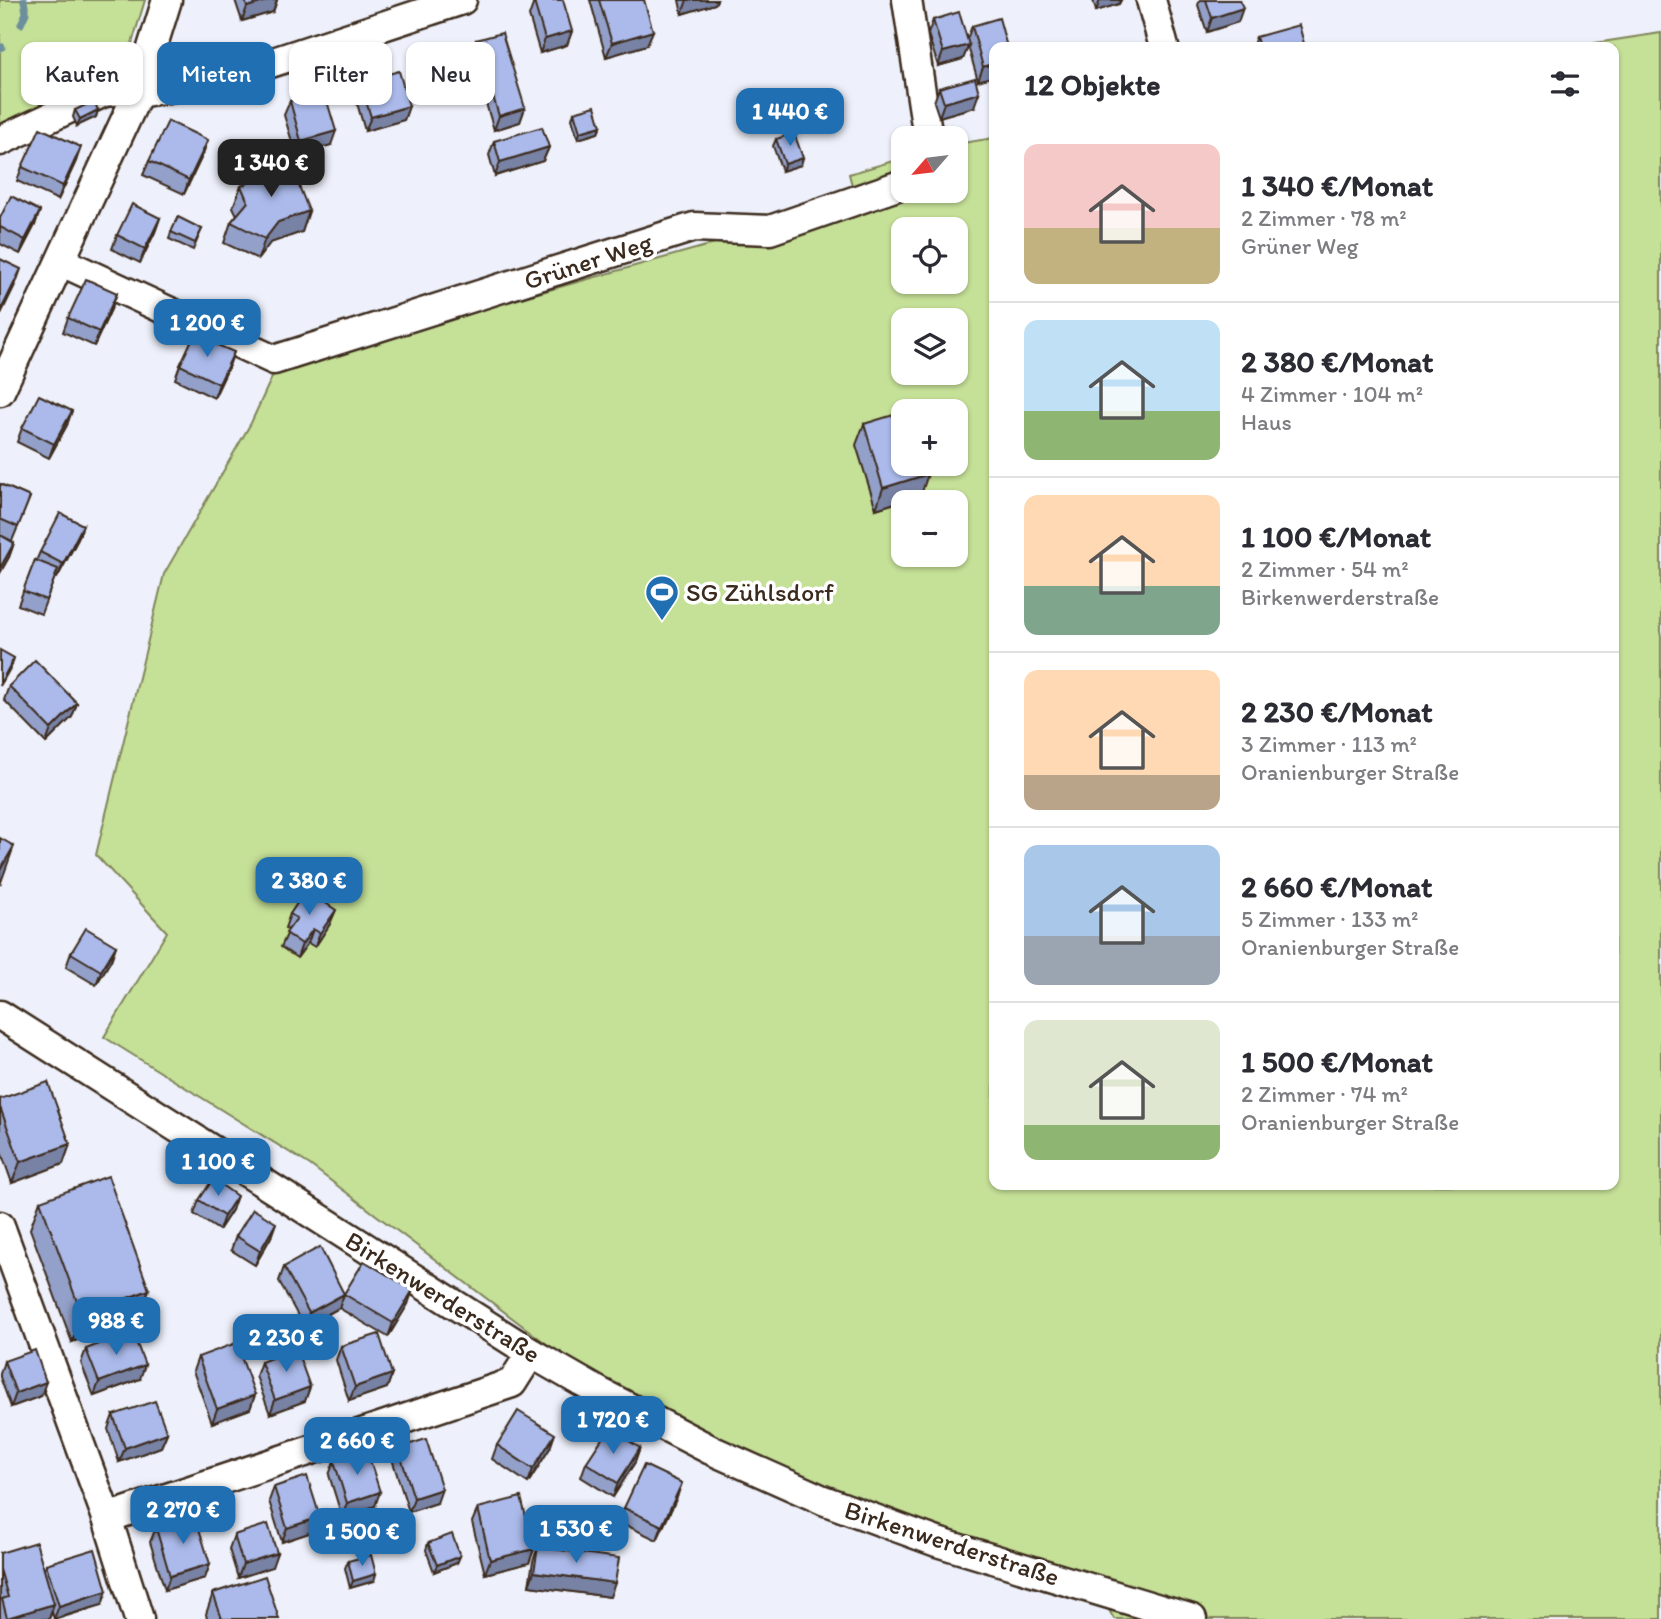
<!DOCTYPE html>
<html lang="de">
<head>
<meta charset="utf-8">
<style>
	:root { --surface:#fff; --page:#f7f7f7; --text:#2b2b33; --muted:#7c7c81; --line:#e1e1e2; --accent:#1f6fb2 }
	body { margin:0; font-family:Itim,sans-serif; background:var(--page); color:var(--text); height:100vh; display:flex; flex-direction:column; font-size:26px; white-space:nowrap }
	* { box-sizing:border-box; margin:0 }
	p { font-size:23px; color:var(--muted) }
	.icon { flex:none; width:38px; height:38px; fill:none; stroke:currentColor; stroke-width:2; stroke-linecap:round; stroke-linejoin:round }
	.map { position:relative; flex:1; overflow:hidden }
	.drawer { position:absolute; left:989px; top:42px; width:630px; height:1148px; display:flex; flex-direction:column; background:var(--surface); border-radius:14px; box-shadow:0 2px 5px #0004 }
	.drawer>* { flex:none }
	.top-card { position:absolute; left:21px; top:42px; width:665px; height:63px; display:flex; gap:14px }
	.needle { width:46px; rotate:242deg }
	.controls { position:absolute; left:891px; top:126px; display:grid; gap:14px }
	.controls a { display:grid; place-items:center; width:77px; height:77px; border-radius:14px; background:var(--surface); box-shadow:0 2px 5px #0004; font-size:35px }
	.price { position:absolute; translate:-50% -60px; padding:0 16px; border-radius:14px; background:var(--accent); color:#fff; font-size:23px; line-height:46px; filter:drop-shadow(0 2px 4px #0008) }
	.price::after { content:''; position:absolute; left:50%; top:42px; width:21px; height:16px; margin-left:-10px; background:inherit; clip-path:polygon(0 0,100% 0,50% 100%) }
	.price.selected { background:#222; color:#fff }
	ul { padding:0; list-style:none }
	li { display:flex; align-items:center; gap:21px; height:175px; padding:0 35px }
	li+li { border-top:2px solid var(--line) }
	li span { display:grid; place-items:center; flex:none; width:196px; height:140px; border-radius:14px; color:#555 }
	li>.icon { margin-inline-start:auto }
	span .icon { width:84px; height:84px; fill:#fffc; stroke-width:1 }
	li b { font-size:30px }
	h2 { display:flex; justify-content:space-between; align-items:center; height:84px; padding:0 35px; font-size:30px }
	.tag { padding:0 24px; border-radius:14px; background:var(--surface); box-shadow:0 2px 5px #0004; font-size:24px; line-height:63px }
	.tag.selected { background:var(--accent); color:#fff }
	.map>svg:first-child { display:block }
</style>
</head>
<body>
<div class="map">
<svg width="1661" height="1619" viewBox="0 0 1661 1619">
	<rect width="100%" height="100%" fill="#eef1fb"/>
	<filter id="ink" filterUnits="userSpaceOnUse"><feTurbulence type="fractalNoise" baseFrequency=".0143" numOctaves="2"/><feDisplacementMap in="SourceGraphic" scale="14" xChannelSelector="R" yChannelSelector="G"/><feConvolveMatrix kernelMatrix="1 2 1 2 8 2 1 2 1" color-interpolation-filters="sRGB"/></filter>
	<g filter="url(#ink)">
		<g fill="#c5e097" stroke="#80855a" stroke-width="2" fill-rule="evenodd">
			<polygon points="0,0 145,0 121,80 0,138"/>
			<path d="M 1661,33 L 1661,1619 L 1114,1619 L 1090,1576 L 820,1487 L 729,1445 L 560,1354 L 310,1165 L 104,1037 L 167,932 L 96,855 L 164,574 L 251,423 L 277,366 L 706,246 L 854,193 L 849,174 L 903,158 L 903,191 L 956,191 L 956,144 L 994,138 L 994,1185 L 1614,1185 L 1614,47 L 1569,47 ZM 903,229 L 956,229 L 956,282 L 903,282 ZM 903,320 L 956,320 L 956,373 L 903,373 ZM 903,411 L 956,411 L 956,464 L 903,464 ZM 903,502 L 956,502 L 956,555 L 903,555 Z"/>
		</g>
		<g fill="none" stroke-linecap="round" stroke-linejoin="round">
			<g stroke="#6d8f9c" stroke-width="7">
				<polyline points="21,24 26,13 24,0"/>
				<polyline points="0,48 2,47"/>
			</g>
			<g stroke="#3b2a1e" stroke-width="33">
				<g id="minor">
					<polyline points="907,0 928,138"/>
					<polyline points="1151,0 1164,47"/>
					<polyline points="0,141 104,92 123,90 138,93 219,80 462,0"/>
					<polyline points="62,262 274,360 694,227 770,230 903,184"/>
					<polyline points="0,391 138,93 167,0"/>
					<polyline points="0,1015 531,1353 599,1392 711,1450 823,1500 937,1542 1192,1619"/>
					<polyline points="0,1226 107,1518 139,1619"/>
					<polyline points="107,1518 512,1383 531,1353"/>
				</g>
			</g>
			<use href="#minor" stroke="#fff" stroke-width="28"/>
		</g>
		<g fill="#93a0c9" stroke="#3b2a1e" stroke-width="2">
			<polygon points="235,0 277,0 273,12 242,21"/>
			<polygon points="590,0 644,0 647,45 606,57"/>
			<polygon points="679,0 717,0 715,4 682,14"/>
			<polygon points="1093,0 1121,0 1119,4 1096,11"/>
			<polygon points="1200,0 1240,0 1238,22 1207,32 1198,5"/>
			<polygon points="534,2 572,31 567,45 540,53 529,16"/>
			<polygon points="933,20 967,39 972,26 994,47 994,76 978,81 968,46 963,59 938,66 928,34"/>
			<polygon points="1256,37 1305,47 1252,47"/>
			<polygon points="476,40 525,108 520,122 494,130 471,54"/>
			<polygon points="360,82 409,106 404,120 365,131 355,96"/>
			<polygon points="939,88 974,107 939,117 934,102"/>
			<polygon points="290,101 331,145 296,155 284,115"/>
			<polygon points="75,110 98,110 96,117 77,126 73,117"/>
			<polygon points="574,112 601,126 598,133 578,139 572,119"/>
			<polygon points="776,139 801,165 782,171 773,146"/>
			<polygon points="494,141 549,147 543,161 495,176 489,155"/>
			<polygon points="203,154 184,194 143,175 149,161"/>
			<polygon points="76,161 58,200 17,181 22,167"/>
			<polygon points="262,162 309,211 302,232 270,243 258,259 224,243 231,222 237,215 233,207 241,186 256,180"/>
			<polygon points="0,218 35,225 20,254 0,244"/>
			<polygon points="160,218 155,232 140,263 112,249 117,235"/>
			<polygon points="202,229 193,250 169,239 171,232"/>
			<polygon points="117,293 112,307 94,346 63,332 68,318"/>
			<polygon points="180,365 229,366 214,398 175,379"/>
			<polygon points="864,424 921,495 876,509 856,445"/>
			<polygon points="67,425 49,458 17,442 22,428"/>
			<polygon points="0,484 30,497 12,541 2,536 14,543 9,557 0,573"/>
			<polygon points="83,525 78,539 57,578 55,577 41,614 18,605 35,560 36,561 40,552"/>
			<polygon points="9,686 77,703 72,717 46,743 4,700"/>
			<polygon points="290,914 330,924 315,947 308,943 297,958 281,947 289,930 285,928"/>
			<polygon points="116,946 111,960 96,985 66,967 71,953"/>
			<polygon points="0,1099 70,1144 63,1164 12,1183 0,1149"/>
			<polygon points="199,1200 232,1210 219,1230 194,1214"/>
			<polygon points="40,1201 139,1317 72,1342 30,1229"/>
			<polygon points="236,1236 271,1237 255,1265 231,1250"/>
			<polygon points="284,1267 344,1294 339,1308 304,1327 279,1281"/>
			<polygon points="344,1294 408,1304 388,1337 339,1308"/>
			<polygon points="341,1346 392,1374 387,1388 349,1401 336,1360"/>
			<polygon points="86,1349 140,1379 94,1396 81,1363"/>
			<polygon points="198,1357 255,1395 250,1409 212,1423 193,1371"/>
			<polygon points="4,1361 41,1396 11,1407 0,1377 0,1374"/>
			<polygon points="261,1362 310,1387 305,1401 270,1414 256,1376"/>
			<polygon points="113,1415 167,1433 161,1447 119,1462 108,1429"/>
			<polygon points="497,1445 550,1448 528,1483 492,1459"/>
			<polygon points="398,1448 437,1503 409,1512 393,1462"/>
			<polygon points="640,1448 635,1462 613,1497 581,1477 586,1463"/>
			<polygon points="334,1461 375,1506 342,1517 329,1475"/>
			<polygon points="274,1487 315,1531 282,1542 269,1501"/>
			<polygon points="677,1497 657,1540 619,1522 624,1508"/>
			<polygon points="478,1508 534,1549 529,1563 485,1574 472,1522"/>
			<polygon points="156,1528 210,1564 205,1578 165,1590 150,1542"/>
			<polygon points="234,1535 272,1567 238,1578 229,1549"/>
			<polygon points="428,1543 460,1556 457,1563 434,1572 426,1550"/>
			<polygon points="538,1547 610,1597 529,1586 533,1561"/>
			<polygon points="0,1553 44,1570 46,1564 102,1605 57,1619 54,1619 52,1612 49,1619 0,1619"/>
			<polygon points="348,1561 374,1581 350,1588 345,1568"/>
			<polygon points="213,1593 279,1619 207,1619 206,1614"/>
		</g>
		<g fill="#7882a4" stroke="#3b2a1e" stroke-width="2">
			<polygon points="270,0 277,0 273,12 242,21 247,7"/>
			<polygon points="687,0 717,0 715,4 682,14"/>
			<polygon points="1100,0 1121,0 1119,4 1096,11"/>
			<polygon points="1243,8 1238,22 1207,32 1212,18"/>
			<polygon points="572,31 567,45 540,53 545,39"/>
			<polygon points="653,31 647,45 606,57 612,43"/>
			<polygon points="969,45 963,59 938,66 943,52"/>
			<polygon points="994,63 994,76 978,81 983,67"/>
			<polygon points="979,93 974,107 939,117 944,103"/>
			<polygon points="409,106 404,120 365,131 371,117"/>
			<polygon points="525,108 520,122 494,130 499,116"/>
			<polygon points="98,110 96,117 77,126 80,119"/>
			<polygon points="601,126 598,133 578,139 580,132"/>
			<polygon points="336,131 331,145 296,155 301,141"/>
			<polygon points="208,140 203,154 184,194 189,180"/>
			<polygon points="81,147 76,161 58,200 63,186"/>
			<polygon points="549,147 543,161 495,176 500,162"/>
			<polygon points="803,158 801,165 782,171 785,164"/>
			<polygon points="40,211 35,225 20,254 25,240"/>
			<polygon points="309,211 302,232 270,243 258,259 265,239 278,222"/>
			<polygon points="160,218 155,232 140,263 145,249"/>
			<polygon points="21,269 16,283 0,316 1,310"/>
			<polygon points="117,293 112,307 94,346 99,332"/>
			<polygon points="234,352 229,366 214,398 219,384"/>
			<polygon points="72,411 67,425 49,458 54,444"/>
			<polygon points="928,474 921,495 876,509 883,488"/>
			<polygon points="83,525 78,539 57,578 63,564"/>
			<polygon points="14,543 9,557 0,573 0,568"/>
			<polygon points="14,658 12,665 0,686 1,682"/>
			<polygon points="77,703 72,717 46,743 51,729"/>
			<polygon points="14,846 0,885 0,870"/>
			<polygon points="336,910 330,924 315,947 320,933"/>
			<polygon points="313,929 308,943 297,958 302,944"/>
			<polygon points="116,946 111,960 96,985 101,971"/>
			<polygon points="70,1144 63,1164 12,1183 20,1162"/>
			<polygon points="237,1196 232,1210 219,1230 224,1216"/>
			<polygon points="276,1223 271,1237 255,1265 260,1251"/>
			<polygon points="149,1290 139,1317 72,1342 82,1315"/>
			<polygon points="413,1290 408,1304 388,1337 393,1323"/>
			<polygon points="344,1294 339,1308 304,1327 309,1313"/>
			<polygon points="145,1365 140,1379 94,1396 99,1382"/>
			<polygon points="392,1374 387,1388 349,1401 355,1387"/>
			<polygon points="46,1382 41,1396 11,1407 16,1393"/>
			<polygon points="310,1387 305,1401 270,1414 275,1400"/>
			<polygon points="255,1395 250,1409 212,1423 217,1409"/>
			<polygon points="167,1433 161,1447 119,1462 125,1448"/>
			<polygon points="555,1434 550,1448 528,1483 533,1469"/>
			<polygon points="640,1448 635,1462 613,1497 618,1483"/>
			<polygon points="682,1483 677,1497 657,1540 662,1526"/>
			<polygon points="442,1489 437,1503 409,1512 414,1498"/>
			<polygon points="380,1492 375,1506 342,1517 347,1503"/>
			<polygon points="320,1517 315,1531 282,1542 287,1528"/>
			<polygon points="534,1549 529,1563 485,1574 490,1560"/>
			<polygon points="277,1553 272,1567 238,1578 243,1564"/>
			<polygon points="460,1556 457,1563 434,1572 437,1565"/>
			<polygon points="210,1564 205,1578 165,1590 170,1576"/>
			<polygon points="534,1572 615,1583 610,1597 529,1586"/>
			<polygon points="376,1574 374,1581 350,1588 353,1581"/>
			<polygon points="107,1591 102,1605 54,1619 59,1606"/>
			<polygon points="54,1604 49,1619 7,1619 7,1618"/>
		</g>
		<g fill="#abbaea" stroke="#3b2a1e" stroke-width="2">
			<polygon points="245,0 270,0 247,7"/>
			<polygon points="540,0 563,0 572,31 545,39 534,2"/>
			<polygon points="599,0 644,0 653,31 612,43"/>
			<polygon points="1206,0 1240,0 1243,8 1212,18"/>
			<polygon points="959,12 969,45 943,52 933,20"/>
			<polygon points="999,18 1007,47 994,47 994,63 983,67 972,26"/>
			<polygon points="1299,25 1305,47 1259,47 1256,37"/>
			<polygon points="502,33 525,108 499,116 476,40"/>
			<polygon points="399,71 409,106 371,117 360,82"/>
			<polygon points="975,78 979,93 944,103 939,88"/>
			<polygon points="324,91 336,131 301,141 290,101"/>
			<polygon points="94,101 98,110 80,119 75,110"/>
			<polygon points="595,106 601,126 580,132 574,112"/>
			<polygon points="168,121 208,140 189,180 149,161"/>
			<polygon points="542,127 549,147 500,162 494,141"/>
			<polygon points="40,128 81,147 63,186 22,167"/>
			<polygon points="794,133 803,158 785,164 776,139"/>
			<polygon points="287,156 309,211 278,222 265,239 231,222 248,202 241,186 266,175 262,162"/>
			<polygon points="11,196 40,211 25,240 0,227 0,218"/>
			<polygon points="132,204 160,218 145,249 117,235"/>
			<polygon points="178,217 202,229 195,243 171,232"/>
			<polygon points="0,259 21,269 1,310 0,309"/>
			<polygon points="86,279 117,293 99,332 68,318"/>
			<polygon points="194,335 234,352 219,384 180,365"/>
			<polygon points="39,395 72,411 54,444 22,428"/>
			<polygon points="903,412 903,464 925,464 928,474 883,488 864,424"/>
			<polygon points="0,484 30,497 18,527 0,519"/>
			<polygon points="60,513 83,525 63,564 40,552"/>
			<polygon points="0,535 14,543 0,568"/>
			<polygon points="35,560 58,569 46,600 23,591"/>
			<polygon points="0,650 14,658 1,682 0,682"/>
			<polygon points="35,660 77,703 51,729 9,686"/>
			<polygon points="0,838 14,846 0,870"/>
			<polygon points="306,890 336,910 320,933 313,929 302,944 286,933 297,918 290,914"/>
			<polygon points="86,928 116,946 101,971 71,953"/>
			<polygon points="48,1082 70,1144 20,1162 0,1107 0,1099"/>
			<polygon points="108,1176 149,1290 82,1315 40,1201"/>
			<polygon points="213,1179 237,1196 224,1216 199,1200"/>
			<polygon points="253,1209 276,1223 260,1251 236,1236"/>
			<polygon points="320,1247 344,1294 309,1313 284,1267"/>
			<polygon points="364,1261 413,1290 393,1323 344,1294"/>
			<polygon points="132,1331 145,1365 99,1382 86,1349"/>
			<polygon points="379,1334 392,1374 355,1387 341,1346"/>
			<polygon points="236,1343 255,1395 217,1409 198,1357"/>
			<polygon points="296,1348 310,1387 275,1400 261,1362"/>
			<polygon points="35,1350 46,1382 16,1393 4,1361"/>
			<polygon points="155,1401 167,1433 125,1448 113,1415"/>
			<polygon points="518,1411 555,1434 533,1469 497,1445"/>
			<polygon points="609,1428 640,1448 618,1483 586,1463"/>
			<polygon points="426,1439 442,1489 414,1498 398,1448"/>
			<polygon points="367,1451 380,1492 347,1503 334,1461"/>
			<polygon points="644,1465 682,1483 662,1526 624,1508"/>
			<polygon points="307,1476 320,1517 287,1528 274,1487"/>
			<polygon points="521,1497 534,1549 490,1560 478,1508"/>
			<polygon points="195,1516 210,1564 170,1576 156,1528"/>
			<polygon points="268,1524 277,1553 243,1564 234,1535"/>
			<polygon points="452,1534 460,1556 437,1565 428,1543"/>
			<polygon points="36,1542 54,1604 7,1618 2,1599 8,1597 0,1569 0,1553"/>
			<polygon points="538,1547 619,1558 615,1583 534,1572"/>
			<polygon points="95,1549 107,1591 59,1606 46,1564"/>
			<polygon points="371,1555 376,1574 353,1581 348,1561"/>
			<polygon points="265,1576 279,1619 222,1619 213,1593"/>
		</g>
	</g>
	<defs>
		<g id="stadium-pin" transform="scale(1.75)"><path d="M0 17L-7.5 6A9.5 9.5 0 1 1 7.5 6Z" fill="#1f6fb2" stroke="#fff"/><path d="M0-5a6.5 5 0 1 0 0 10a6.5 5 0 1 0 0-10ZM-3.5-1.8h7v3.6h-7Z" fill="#fff"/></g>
	</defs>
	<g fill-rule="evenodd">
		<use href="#stadium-pin" x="662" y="592"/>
	</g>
	<g text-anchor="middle" stroke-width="7" stroke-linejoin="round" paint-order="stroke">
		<g font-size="26" fill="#3b2a1e" stroke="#fff">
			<text transform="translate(588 261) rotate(-18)" y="9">Grüner Weg</text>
			<text transform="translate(443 1297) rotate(32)" y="9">Birkenwerderstraße</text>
			<text transform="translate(952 1543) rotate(18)" y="9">Birkenwerderstraße</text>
		</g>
		<g font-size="26" fill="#3b2a1e" stroke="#fff" text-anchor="start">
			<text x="686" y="601">SG Zühlsdorf</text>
		</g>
	</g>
</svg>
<div class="controls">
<a><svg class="needle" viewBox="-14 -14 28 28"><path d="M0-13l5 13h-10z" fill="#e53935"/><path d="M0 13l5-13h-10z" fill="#7c7c81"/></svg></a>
<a><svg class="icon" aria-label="locate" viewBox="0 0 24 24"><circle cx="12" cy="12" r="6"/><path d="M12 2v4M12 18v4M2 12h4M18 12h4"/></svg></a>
<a><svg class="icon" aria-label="layers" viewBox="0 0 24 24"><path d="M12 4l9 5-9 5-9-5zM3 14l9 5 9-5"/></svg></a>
<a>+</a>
<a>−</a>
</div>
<b class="price" style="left:790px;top:148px">1 440 €</b>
<b class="price selected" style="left:271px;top:199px">1 340 €</b>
<b class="price" style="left:207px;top:359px">1 200 €</b>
<b class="price" style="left:309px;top:917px">2 380 €</b>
<b class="price" style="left:218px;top:1198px">1 100 €</b>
<b class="price" style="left:116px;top:1357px">988 €</b>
<b class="price" style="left:286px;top:1374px">2 230 €</b>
<b class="price" style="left:613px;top:1456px">1 720 €</b>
<b class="price" style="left:357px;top:1477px">2 660 €</b>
<b class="price" style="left:183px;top:1546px">2 270 €</b>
<b class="price" style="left:576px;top:1565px">1 530 €</b>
<b class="price" style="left:362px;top:1568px">1 500 €</b>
<div class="top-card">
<a class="tag">Kaufen</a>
<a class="tag selected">Mieten</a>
<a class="tag">Filter</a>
<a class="tag">Neu</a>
</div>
<section class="drawer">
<h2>12 Objekte<svg class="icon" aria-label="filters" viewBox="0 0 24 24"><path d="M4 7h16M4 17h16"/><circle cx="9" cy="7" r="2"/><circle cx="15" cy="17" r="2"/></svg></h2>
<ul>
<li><span style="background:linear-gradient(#f6c9c9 60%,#c2b280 0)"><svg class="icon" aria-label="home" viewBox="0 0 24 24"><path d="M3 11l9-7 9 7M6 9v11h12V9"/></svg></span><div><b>1 340 €/Monat</b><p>2 Zimmer · 78 m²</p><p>Grüner Weg</p></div></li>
<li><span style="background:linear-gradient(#bfe0f5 65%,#8fb573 0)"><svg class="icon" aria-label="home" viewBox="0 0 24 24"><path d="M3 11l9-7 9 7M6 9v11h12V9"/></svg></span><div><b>2 380 €/Monat</b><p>4 Zimmer · 104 m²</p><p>Haus</p></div></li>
<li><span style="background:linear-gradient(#ffd9b3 65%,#7fa58c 0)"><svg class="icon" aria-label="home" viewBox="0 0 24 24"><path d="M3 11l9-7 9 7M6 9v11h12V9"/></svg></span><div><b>1 100 €/Monat</b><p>2 Zimmer · 54 m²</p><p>Birkenwerderstraße</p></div></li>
<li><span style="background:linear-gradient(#ffd9b3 75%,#b9a48a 0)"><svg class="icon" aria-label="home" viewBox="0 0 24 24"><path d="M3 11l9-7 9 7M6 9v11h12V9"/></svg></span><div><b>2 230 €/Monat</b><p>3 Zimmer · 113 m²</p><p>Oranienburger Straße</p></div></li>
<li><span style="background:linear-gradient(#a9c7e8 65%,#9aa5b1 0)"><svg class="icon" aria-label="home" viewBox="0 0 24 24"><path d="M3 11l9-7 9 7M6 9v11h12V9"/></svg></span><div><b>2 660 €/Monat</b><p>5 Zimmer · 133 m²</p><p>Oranienburger Straße</p></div></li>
<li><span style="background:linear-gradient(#dfe7d0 75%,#8fb573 0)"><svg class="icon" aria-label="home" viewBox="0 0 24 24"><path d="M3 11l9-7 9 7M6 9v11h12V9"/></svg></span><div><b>1 500 €/Monat</b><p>2 Zimmer · 74 m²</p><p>Oranienburger Straße</p></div></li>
</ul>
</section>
</div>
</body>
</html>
